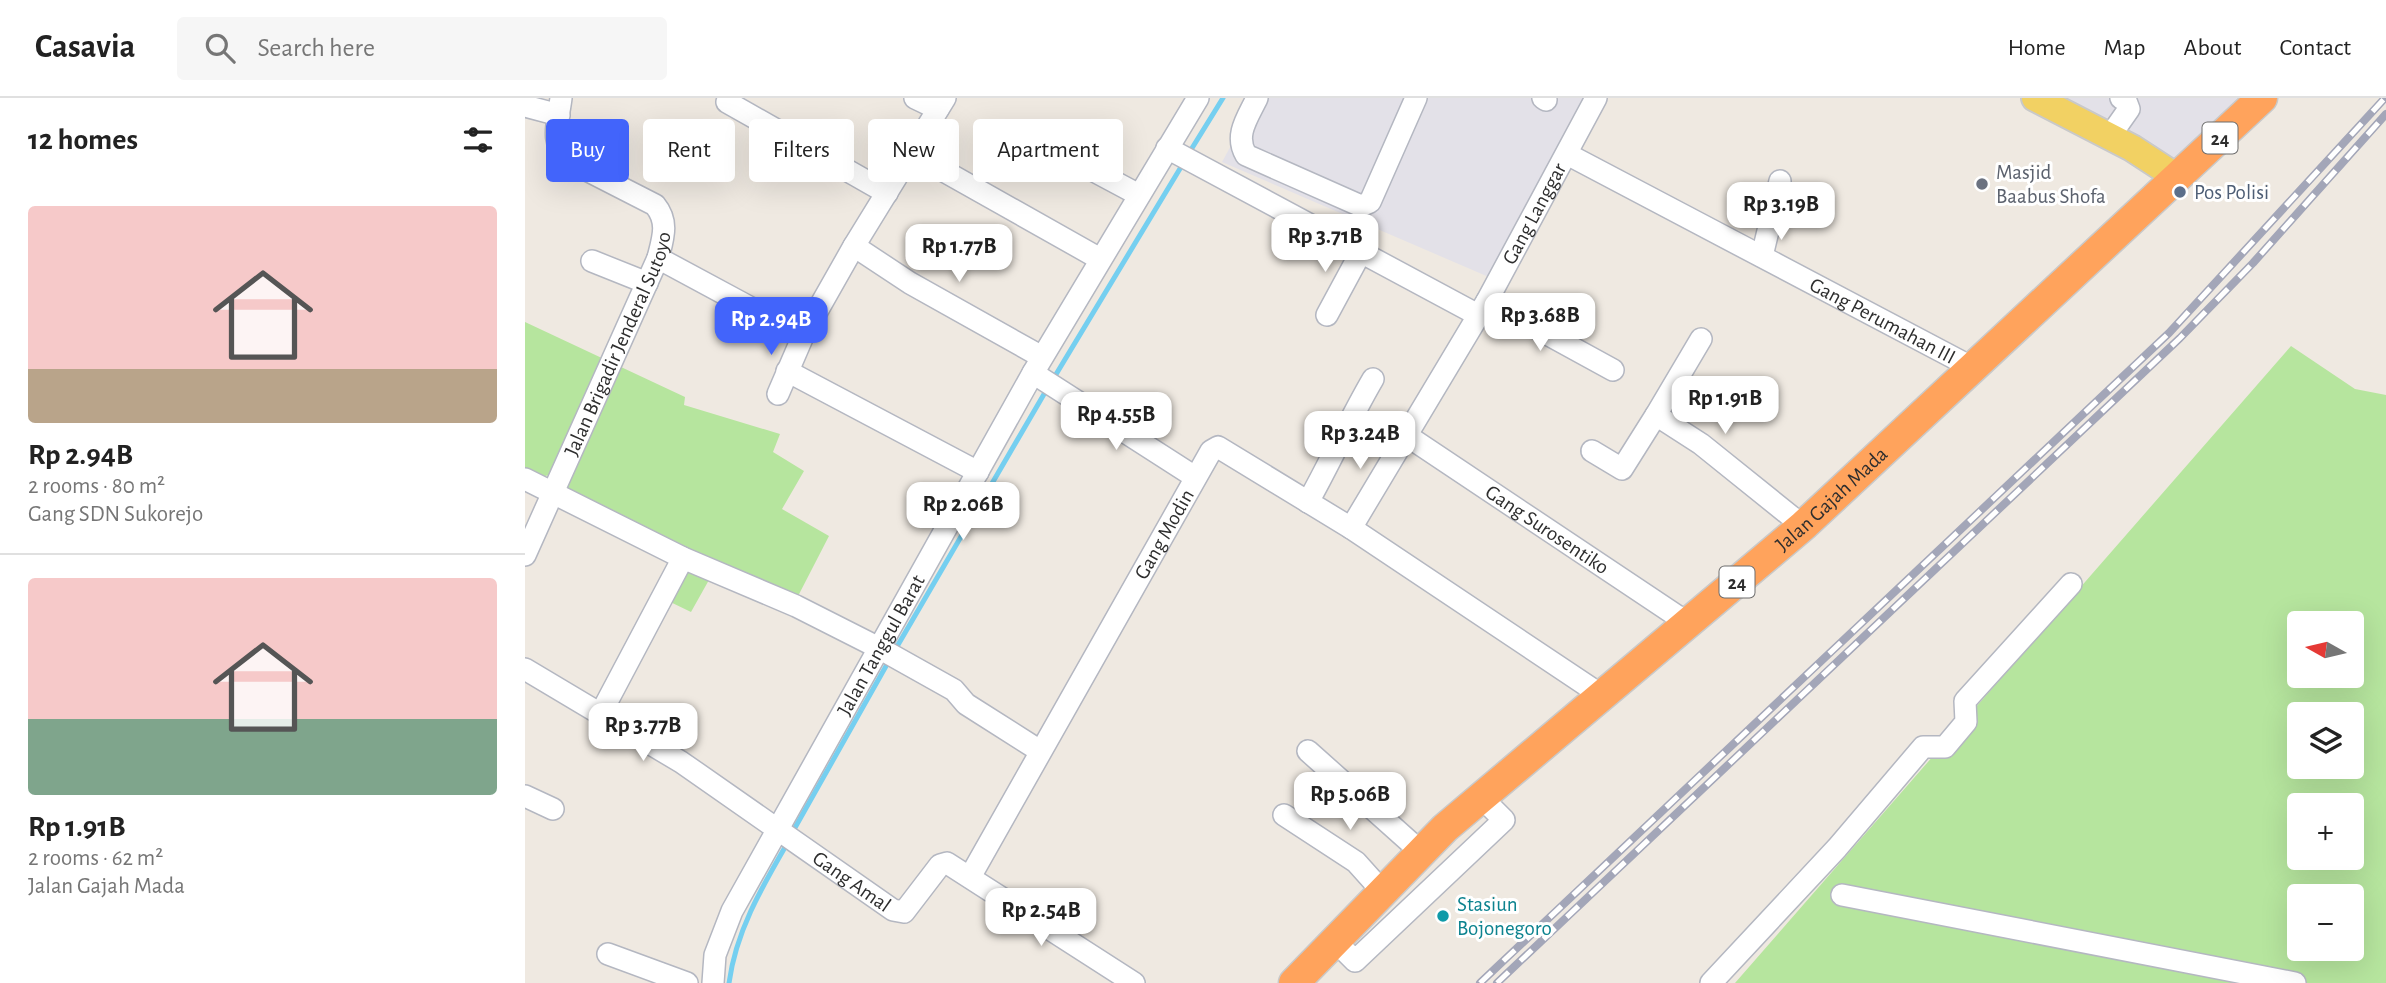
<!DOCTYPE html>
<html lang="en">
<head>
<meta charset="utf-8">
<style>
	:root { --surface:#fff; --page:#f6f6f6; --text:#222; --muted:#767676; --line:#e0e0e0; --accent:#4264fb }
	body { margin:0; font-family:"Alegreya Sans",sans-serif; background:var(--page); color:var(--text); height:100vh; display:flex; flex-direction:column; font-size:26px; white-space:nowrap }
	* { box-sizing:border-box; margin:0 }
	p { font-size:23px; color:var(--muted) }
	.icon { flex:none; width:38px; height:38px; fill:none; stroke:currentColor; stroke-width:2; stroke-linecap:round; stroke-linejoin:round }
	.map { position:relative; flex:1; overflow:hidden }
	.drawer { display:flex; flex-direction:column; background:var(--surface); width:525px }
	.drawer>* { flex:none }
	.hud { position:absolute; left:21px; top:21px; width:665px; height:63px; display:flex; gap:14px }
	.needle { width:46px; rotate:278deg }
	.tools { position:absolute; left:1762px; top:513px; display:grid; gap:14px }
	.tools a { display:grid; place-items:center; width:77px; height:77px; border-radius:7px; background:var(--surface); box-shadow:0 7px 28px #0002; font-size:35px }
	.price { position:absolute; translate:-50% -60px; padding:0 16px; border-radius:14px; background:#fff; color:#222; font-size:23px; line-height:46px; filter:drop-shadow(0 2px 4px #0008) }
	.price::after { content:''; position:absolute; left:50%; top:42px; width:21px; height:16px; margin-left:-10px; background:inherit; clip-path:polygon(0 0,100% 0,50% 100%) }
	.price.active { background:var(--accent); color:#fff }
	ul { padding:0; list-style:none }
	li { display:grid; align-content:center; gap:14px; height:371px; padding:0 28px }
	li+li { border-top:2px solid var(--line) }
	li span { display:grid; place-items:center; height:217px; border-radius:7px; color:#555 }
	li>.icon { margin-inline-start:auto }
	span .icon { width:126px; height:126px; fill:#fffc; stroke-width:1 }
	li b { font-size:30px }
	h2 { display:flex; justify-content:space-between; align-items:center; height:84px; padding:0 28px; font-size:30px }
	.tag { padding:0 24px; border-radius:7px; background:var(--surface); box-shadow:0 7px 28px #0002; font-size:24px; line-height:63px }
	.tag.active { background:var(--accent); color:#fff }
	header { display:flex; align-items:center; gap:42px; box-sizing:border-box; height:98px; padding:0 35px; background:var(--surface); border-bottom:2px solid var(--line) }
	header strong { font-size:33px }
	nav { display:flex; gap:38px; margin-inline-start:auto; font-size:24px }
	.search { width:490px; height:63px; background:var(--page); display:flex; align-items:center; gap:18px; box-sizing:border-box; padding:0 24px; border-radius:7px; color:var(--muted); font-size:26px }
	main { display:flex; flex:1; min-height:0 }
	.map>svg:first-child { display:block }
</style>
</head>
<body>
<header>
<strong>Casavia</strong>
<div class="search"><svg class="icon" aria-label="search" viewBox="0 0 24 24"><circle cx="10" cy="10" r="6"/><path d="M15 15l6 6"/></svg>Search here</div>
<nav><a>Home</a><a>Map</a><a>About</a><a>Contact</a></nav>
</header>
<main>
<section class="drawer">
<h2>12 homes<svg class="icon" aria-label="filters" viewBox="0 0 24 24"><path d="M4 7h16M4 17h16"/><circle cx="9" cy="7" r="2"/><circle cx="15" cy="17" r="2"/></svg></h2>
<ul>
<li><span style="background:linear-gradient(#f6c9c9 75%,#b9a48a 0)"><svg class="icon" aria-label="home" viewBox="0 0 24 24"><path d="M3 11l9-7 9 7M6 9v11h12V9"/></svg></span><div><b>Rp 2.94B</b><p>2 rooms · 80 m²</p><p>Gang SDN Sukorejo</p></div></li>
<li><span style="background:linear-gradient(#f6c9c9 65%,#7fa58c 0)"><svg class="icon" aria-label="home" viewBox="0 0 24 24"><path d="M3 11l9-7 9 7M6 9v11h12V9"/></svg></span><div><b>Rp 1.91B</b><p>2 rooms · 62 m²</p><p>Jalan Gajah Mada</p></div></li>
</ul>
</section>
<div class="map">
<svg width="1861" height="885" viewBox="0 0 1861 885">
	<rect width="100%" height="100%" fill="#efe9e1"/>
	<g fill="#e3e1e8">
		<polygon points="732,0 1064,0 973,183 697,64"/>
		<polygon points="1496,0 1737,0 1653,80"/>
	</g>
	<g fill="#b6e59e" fill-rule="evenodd">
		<polygon points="0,224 160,299 159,307 255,336 248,354 279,373 257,411 304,438 271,502 189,473 166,514 137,500 160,457 78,425 25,377 15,379 0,372"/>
		<path d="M 1766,248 L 1830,291 L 1861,297 L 1861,885 L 1210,885 ZM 1774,525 L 1827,525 L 1827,578 L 1774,578 ZM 1774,616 L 1827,616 L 1827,668 L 1774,668 ZM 1774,707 L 1827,707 L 1827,760 L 1774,760 ZM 1774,798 L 1827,798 L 1827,850 L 1774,850 Z"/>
	</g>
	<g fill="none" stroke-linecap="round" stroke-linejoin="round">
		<g stroke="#75cff0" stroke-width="5">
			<polyline points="664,55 698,0"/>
			<polyline points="527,283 659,64"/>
			<polyline points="370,552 522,291"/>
			<polyline points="267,735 365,561"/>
			<path d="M 204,885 C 211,833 237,789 263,744"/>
		</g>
		<g stroke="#b4b7c1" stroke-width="24">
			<g id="minor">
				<polyline points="390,0 413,11"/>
				<path d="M 732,0 C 723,19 709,37 721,57 L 836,108 L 845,104 L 891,0"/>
				<polyline points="1018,0 1021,2"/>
				<polyline points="202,4 362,95"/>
				<polyline points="0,8 34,17"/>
				<polyline points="1585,38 1604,11 1601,3 1596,0"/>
				<polyline points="642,50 953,217"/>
				<polyline points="387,55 575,161"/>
				<path id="s1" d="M 1042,56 L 1450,271"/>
				<polyline points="541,58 614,97"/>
				<polyline points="329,148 385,185 517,259"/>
				<polyline points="1237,158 1255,83"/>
				<polyline points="133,160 278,238 329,148 420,0"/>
				<polyline points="67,163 122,185"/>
				<polyline points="962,203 1088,272"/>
				<polyline points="802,217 836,154"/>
				<polyline points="1176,241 1131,317 1176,346 1278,428"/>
				<polyline points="262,273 453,374"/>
				<polyline points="508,275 670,379"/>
				<polyline points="253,296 278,238"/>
				<path id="s2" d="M 881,337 L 1164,526"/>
				<polyline points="1067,353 1097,371 1131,317"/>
				<polyline points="0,381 158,460 271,508 354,550 429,592 441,606 515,653"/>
				<path d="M 783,404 C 806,363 824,322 848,281"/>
				<path id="s3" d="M 826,430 L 962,203 L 1071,0"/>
				<path id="s4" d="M 0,457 L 133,160 C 138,140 144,124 130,107 L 44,63 C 24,44 33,25 36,0"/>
				<path id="s5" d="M 0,571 L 156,664 L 368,812 L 379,814 L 415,767 L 422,765 L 609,885"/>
				<polyline points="76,615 158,460"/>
				<polyline points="783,653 896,754"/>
				<polyline points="0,698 28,711"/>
				<polyline points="759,717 831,764 857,793"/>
				<path id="s6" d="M 445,779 L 686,353 L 693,349 L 826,430 L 1076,597"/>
				<polyline points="1317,797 1770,885"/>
				<polyline points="809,842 830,863 979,722 956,699"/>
				<polyline points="83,856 162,885"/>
				<path id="s7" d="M 188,885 L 190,857 L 207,813 L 508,275 L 673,0"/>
				<polyline points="1186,885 1312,750 1398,649 1420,649 1441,624 1440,603 1546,486"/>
			</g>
		</g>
		<g stroke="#c9c9c9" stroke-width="30">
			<polyline id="major" points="1510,0 1607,50 1653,80"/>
		</g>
		<g stroke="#c9c9c9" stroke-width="33">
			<g id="highway">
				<path id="s8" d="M 769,885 L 920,730 L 1278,428 L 1737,0"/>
			</g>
		</g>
		<use href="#minor" stroke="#fff" stroke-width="21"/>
		<use href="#major" stroke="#f2d163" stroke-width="26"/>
		<use href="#highway" stroke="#ffa35c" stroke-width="30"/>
		<g stroke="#a3a6b8" stroke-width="8">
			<g id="rail">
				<polyline points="955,885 1644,235 1860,0"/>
				<polyline points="972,885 1655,240 1728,165 1861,16"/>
			</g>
		</g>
		<use href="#rail" stroke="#fff" stroke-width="5" stroke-dasharray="16" stroke-linecap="butt"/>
	</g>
	<circle fill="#6b7280" stroke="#fff" stroke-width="2.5" cx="1457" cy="86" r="7"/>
	<circle fill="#5c6f8a" stroke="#fff" stroke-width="2.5" cx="1655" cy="94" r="7"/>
	<circle fill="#0f9aa8" stroke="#fff" stroke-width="2.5" cx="918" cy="818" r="7"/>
	<g text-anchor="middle" stroke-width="6" stroke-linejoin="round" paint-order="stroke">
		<g fill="#fff" stroke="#6d6d6d" stroke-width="2">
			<rect x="1677.5" y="24.5" width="35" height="31" rx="5"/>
			<rect x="1194.5" y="468.5" width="35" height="31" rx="5"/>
		</g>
		<g font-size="19" font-weight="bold" fill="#2e2e2e">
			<text x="1695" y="47">24</text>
			<text x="1212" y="491">24</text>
		</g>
		<g font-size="21" fill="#5b616d" stroke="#fff" text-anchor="start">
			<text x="1471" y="81">Masjid<tspan x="1471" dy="24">Baabus Shofa</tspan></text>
		</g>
		<g font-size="21" fill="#4e5e75" stroke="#fff" text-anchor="start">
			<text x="1669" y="101">Pos Polisi</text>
		</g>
		<g font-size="21" fill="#2e2e2e" stroke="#fff">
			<text dy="7" stroke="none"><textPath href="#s3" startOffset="364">Gang Langgar</textPath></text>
			<text dy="7" stroke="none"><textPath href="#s1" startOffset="357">Gang Perumahan III</textPath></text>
			<text dy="7" stroke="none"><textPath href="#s4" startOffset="231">Jalan Brigadir Jenderal Sutoyo</textPath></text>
			<text dy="7" stroke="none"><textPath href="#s8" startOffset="724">Jalan Gajah Mada</textPath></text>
			<text dy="7" stroke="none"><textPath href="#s2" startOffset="170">Gang Surosentiko</textPath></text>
			<text dy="7" stroke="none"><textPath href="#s6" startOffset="394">Gang Modin</textPath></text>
			<text dy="7" stroke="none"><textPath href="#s7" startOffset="380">Jalan Tanggul Barat</textPath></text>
			<text dy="7" stroke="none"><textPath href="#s5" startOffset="390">Gang Amal</textPath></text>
		</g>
		<g font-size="21" fill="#0d838f" stroke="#fff" text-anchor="start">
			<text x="932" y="813">Stasiun<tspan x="932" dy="24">Bojonegoro</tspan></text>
		</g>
	</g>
</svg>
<div class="tools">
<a><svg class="needle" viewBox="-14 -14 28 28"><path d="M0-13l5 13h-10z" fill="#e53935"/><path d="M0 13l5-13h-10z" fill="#767676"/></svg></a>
<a><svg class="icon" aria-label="layers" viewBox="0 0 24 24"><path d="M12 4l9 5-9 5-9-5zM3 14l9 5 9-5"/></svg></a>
<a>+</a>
<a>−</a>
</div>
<b class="price" style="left:1256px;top:144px">Rp 3.19B</b>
<b class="price" style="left:800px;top:176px">Rp 3.71B</b>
<b class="price" style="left:434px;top:186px">Rp 1.77B</b>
<b class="price" style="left:1015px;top:255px">Rp 3.68B</b>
<b class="price active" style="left:246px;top:259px">Rp 2.94B</b>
<b class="price" style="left:1200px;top:338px">Rp 1.91B</b>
<b class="price" style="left:591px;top:354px">Rp 4.55B</b>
<b class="price" style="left:835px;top:373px">Rp 3.24B</b>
<b class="price" style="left:438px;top:444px">Rp 2.06B</b>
<b class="price" style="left:118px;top:665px">Rp 3.77B</b>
<b class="price" style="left:825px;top:734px">Rp 5.06B</b>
<b class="price" style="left:516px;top:850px">Rp 2.54B</b>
<div class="hud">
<a class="tag active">Buy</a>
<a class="tag">Rent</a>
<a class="tag">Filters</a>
<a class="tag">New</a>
<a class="tag">Apartment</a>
</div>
</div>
</main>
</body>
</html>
